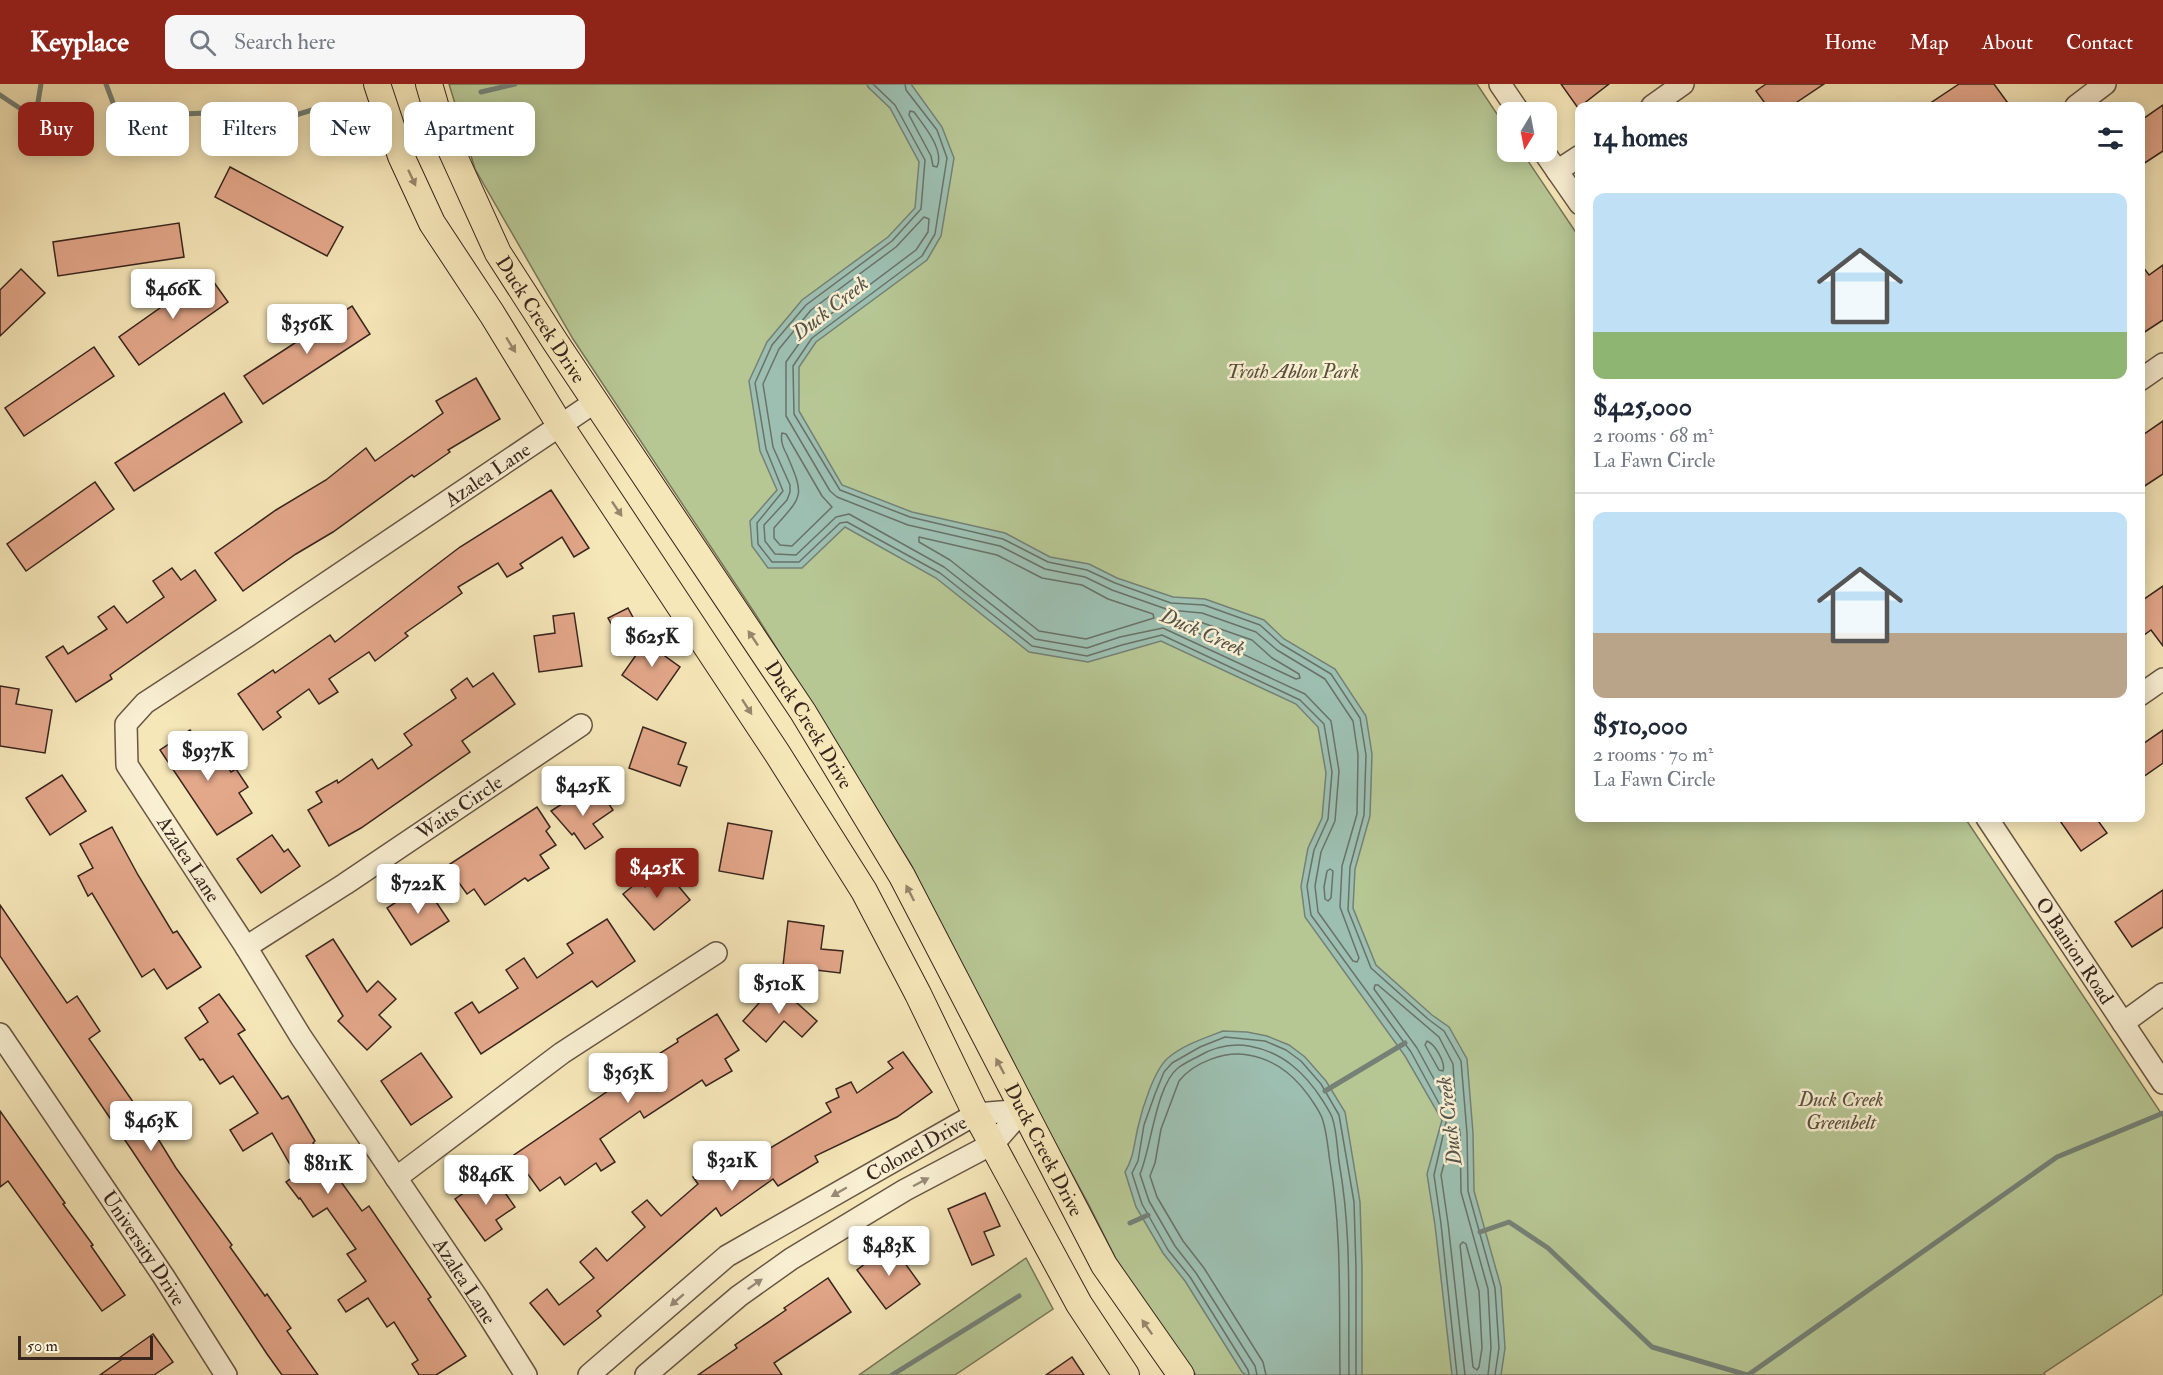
<!DOCTYPE html>
<html lang="en">
<head>
<meta charset="utf-8">
<style>
	:root { --surface:#fff; --page:#f6f6f7; --text:#1f2937; --muted:#747a83; --line:#e0e1e3; --accent:#8f2418 }
	body { margin:0; font-family:"IM FELL Double Pica",serif; background:var(--page); color:var(--text); height:100vh; display:flex; flex-direction:column; font-size:22px; white-space:nowrap }
	* { box-sizing:border-box; margin:0 }
	p { font-size:20px; color:var(--muted) }
	.icon { flex:none; width:33px; height:33px; fill:none; stroke:currentColor; stroke-width:2; stroke-linecap:round; stroke-linejoin:round }
	.map { position:relative; flex:1; overflow:hidden }
	.drawer { position:absolute; left:1575px; top:18px; width:570px; height:720px; display:flex; flex-direction:column; background:var(--surface); border-radius:12px; box-shadow:0 3px 15px #0003 }
	.drawer>* { flex:none }
	.top-card { position:absolute; left:18px; top:18px; width:570px; height:54px; display:flex; gap:12px }
	.needle { width:39px; rotate:190deg }
	.fabs { position:absolute; left:1497px; top:18px; display:grid; gap:12px }
	.fabs a { display:grid; place-items:center; width:60px; height:60px; border-radius:12px; background:var(--surface); box-shadow:0 3px 15px #0003; font-size:30px }
	.scale { position:absolute; left:18px; bottom:15px; width:135px; box-sizing:border-box; padding-left:6px; border:3px solid #38251e; border-top:0; font-size:16px; line-height:21px; white-space:nowrap; color:#38251e; -webkit-text-stroke:4px #f9efd2; paint-order:stroke }
	.price { position:absolute; translate:-50% -51px; padding:0 14px; border-radius:6px; background:#fff; color:#222; font-size:20px; line-height:39px; filter:drop-shadow(0 2px 3px #0008) }
	.price::after { content:''; position:absolute; left:50%; top:36px; width:18px; height:14px; margin-left:-9px; background:inherit; clip-path:polygon(0 0,100% 0,50% 100%) }
	.price.current { background:var(--accent); color:#fff }
	ul { padding:0; list-style:none }
	li { display:grid; align-content:center; gap:12px; height:318px; padding:0 18px }
	li+li { border-top:2px solid var(--line) }
	li span { display:grid; place-items:center; height:186px; border-radius:12px; color:#555 }
	li>.icon { margin-inline-start:auto }
	span .icon { width:108px; height:108px; fill:#fffc; stroke-width:1 }
	li b { font-size:26px }
	h2 { display:flex; justify-content:space-between; align-items:center; height:72px; padding:0 18px; font-size:26px }
	.pill { padding:0 21px; border-radius:12px; background:var(--surface); box-shadow:0 3px 15px #0003; font-size:21px; line-height:54px }
	.pill.current { background:var(--accent); color:#fff }
	header { display:flex; align-items:center; gap:36px; box-sizing:border-box; height:84px; padding:0 30px; background:var(--accent); color:#fff }
	header strong { font-size:28px }
	nav { display:flex; gap:33px; margin-inline-start:auto; font-size:21px }
	.search { width:420px; height:54px; background:var(--page); display:flex; align-items:center; gap:15px; box-sizing:border-box; padding:0 21px; border-radius:12px; color:var(--muted); font-size:22px }
	.map>svg:first-child { display:block }
</style>
</head>
<body>
<header>
<strong>Keyplace</strong>
<div class="search"><svg class="icon" aria-label="search" viewBox="0 0 24 24"><circle cx="10" cy="10" r="6"/><path d="M15 15l6 6"/></svg>Search here</div>
<nav><a>Home</a><a>Map</a><a>About</a><a>Contact</a></nav>
</header>
<div class="map">
<svg width="2163" height="1291" viewBox="0 0 2163 1291">
	<rect width="100%" height="100%" fill="#f6e7b9"/>
	<filter id="stains"><feTurbulence type="fractalNoise" baseFrequency=".00333" numOctaves="4"/><feColorMatrix values="0 0 0 0 .2 0 0 0 0 .09 0 0 0 0 .02 0 0 0 .5 -.17"/></filter>
	<radialGradient id="worn" r=".72"><stop offset=".6" stop-color="#630" stop-opacity="0"/><stop offset="1" stop-color="#630" stop-opacity=".3"/></radialGradient>
	<g fill="#b7c794" stroke="#787659" stroke-width="1.5">
		<polygon points="449,0 1477,0 1507,45 1508,68 1522,68 1579,153 1580,734 1965,734 2163,1032 2163,1210 2044,1289 2045,1291 1196,1291 1169,1258 1116,1175 1089,1121 970,902 912,782 756,531 573,255 475,85"/>
		<polygon points="1026,1174 1053,1225 955,1291 859,1291"/>
	</g>
	<g fill="#9dbfb1" stroke="#758176" stroke-width="1.5">
		<polygon points="867,0 911,0 942,43 954,74 941,152 927,176 816,258 799,283 799,327 842,401 912,428 1005,449 1050,473 1089,480 1117,494 1173,513 1205,515 1264,536 1284,555 1335,585 1366,632 1372,670 1370,732 1355,785 1353,824 1376,881 1432,931 1449,943 1467,975 1473,1049 1474,1107 1501,1203 1505,1264 1501,1291 1452,1291 1435,1141 1427,1090 1442,1036 1405,972 1305,833 1301,802 1308,764 1322,734 1326,689 1318,643 1296,620 1161,557 1088,578 1029,568 936,494 845,443 802,484 768,484 752,462 750,437 777,406 760,367 749,297 767,258 802,216 888,153 915,124 919,78 890,24 868,3"/>
		<path d="M 1223,947 L 1247,948 L 1267,952 L 1289,961 L 1305,973 L 1326,997 L 1345,1028 L 1360,1118 L 1362,1184 L 1362,1291 L 1246,1291 L 1242,1288 L 1185,1197 L 1163,1169 L 1136,1123 L 1125,1088 C 1134,1073 1134,1060 1138,1043 C 1142,1025 1154,986 1168,974 C 1183,961 1205,954 1223,947 Z"/>
	</g>
	<g fill="none" stroke-linecap="round" stroke-linejoin="round">
		<g stroke="#6a7268" stroke-width="1.5">
			<polyline points="873,0 895,21 925,76 921,125 892,157 806,221 772,261 755,299 766,365 783,407 757,439 758,460 772,478 799,478 840,439 847,438 940,489 1032,562 1087,572 1122,561 1162,551 1300,616 1324,640 1332,688 1328,735 1314,766 1307,802 1311,831 1411,968 1447,1034 1434,1091 1441,1140 1457,1291"/>
			<polyline points="905,0 906,6 937,46 947,74 935,150 922,172 812,254 793,282 794,330 840,406 910,433 1003,455 1048,478 1087,486 1115,499 1171,519 1204,521 1260,541 1281,560 1331,590 1360,634 1366,671 1364,731 1350,783 1348,826 1371,884 1428,935 1444,947 1461,977 1467,1049 1468,1107 1495,1204 1499,1264 1495,1291"/>
			<path d="M 910,27 L 914,28 C 924,42 945,66 937,83 L 933,82 L 931,72 L 909,31 Z"/>
			<polygon points="924,133 929,135 928,148 916,166 808,247 786,278 786,332 830,407 837,413 908,441 1000,462 1045,485 1085,493 1112,506 1169,526 1202,529 1256,548 1277,566 1325,595 1353,637 1358,671 1357,730 1342,782 1340,823 1359,874 1357,878 1353,877 1318,828 1315,802 1321,768 1335,737 1339,687 1331,637 1305,610 1163,544 1120,553 1087,564 1035,555 944,483 849,430 836,433 796,471 775,470 765,457 764,441 787,416 790,408 790,401 773,363 763,300 779,265 811,226 896,163"/>
			<path d="M 782,349 L 786,350 L 822,412 L 832,423 L 792,462 L 780,461 L 774,454 L 774,444 C 803,411 805,413 787,371 C 783,364 780,357 782,349 Z"/>
			<polygon points="919,453 997,471 1042,494 1082,501 1108,515 1153,530 1154,534 1086,555 1039,547 950,476 919,458"/>
			<polygon points="1184,537 1200,538 1252,556 1272,574 1299,590 1300,594 1296,595 1183,542 1181,539"/>
			<polygon points="1330,785 1333,787 1331,814 1328,817 1325,815 1324,803 1327,787"/>
			<polygon points="1375,901 1378,901 1439,953 1453,980 1456,1028 1452,1028 1417,964 1374,905"/>
			<path d="M 1427,957 C 1435,960 1446,979 1443,987 L 1439,986 L 1425,961 Z"/>
			<polygon points="1463,1158 1466,1160 1479,1207 1482,1264 1479,1283 1477,1286 1473,1283 1460,1161"/>
			<polyline points="1249,1291 1248,1286 1190,1193 1168,1166 1142,1120 1132,1089 1138,1077 1144,1041 1155,1010 1164,988 1172,979 1200,963 1225,953 1265,957 1286,966 1301,977 1321,1000 1339,1031 1354,1118 1356,1184 1356,1291"/>
			<path d="M 1257,1291 L 1255,1282 L 1196,1189 L 1175,1162 L 1149,1117 L 1140,1090 C 1151,1065 1156,1001 1178,984 C 1183,980 1191,976 1197,973 C 1214,963 1230,959 1249,962 C 1283,968 1305,989 1323,1017 C 1326,1022 1330,1028 1332,1033 C 1337,1047 1337,1064 1339,1078 C 1352,1150 1348,1218 1349,1291"/>
			<path d="M 1266,1291 L 1263,1278 L 1204,1184 L 1183,1157 L 1157,1113 L 1150,1092 L 1155,1079 L 1161,1045 L 1179,997 C 1194,978 1225,967 1248,971 C 1279,976 1299,996 1315,1021 C 1318,1026 1322,1032 1323,1037 C 1327,1050 1328,1065 1330,1078 C 1342,1149 1339,1219 1340,1291"/>
			<polyline points="1465,1291 1448,1139 1441,1091 1454,1044 1456,1041 1459,1043 1460,1049 1461,1108 1488,1205 1491,1264 1488,1291"/>
		</g>
		<g stroke="#758176" stroke-width="5">
			<polyline points="106,0 115,24 155,31 234,28 251,33 260,42 325,22 361,28"/>
			<polyline points="481,8 515,0"/>
			<polyline points="0,11 21,25 37,24 41,0"/>
			<polyline points="1325,1007 1405,959"/>
			<polyline points="1130,1139 1148,1131"/>
			<polyline points="1480,1148 1509,1138 1548,1164 1652,1263 1747,1291"/>
			<polyline points="892,1291 1019,1212"/>
			<polyline points="1748,1291 2057,1073 2163,1029"/>
		</g>
	</g>
	<g fill="#e3a78a" stroke="#38251e" stroke-width="1.5">
		<polygon points="1561,0 1609,0 1578,24"/>
		<polygon points="1766,0 1824,0 1791,22 1767,22 1756,7"/>
		<polygon points="1959,0 1994,0 2010,22 1926,22"/>
		<polygon points="2163,21 2163,67 2140,82 2140,37"/>
		<polygon points="230,83 343,143 327,172 215,113"/>
		<polygon points="179,139 184,173 58,192 53,158"/>
		<polygon points="2140,179 2149,191 2163,181 2163,236 2140,251"/>
		<polygon points="21,185 45,209 0,252 0,206"/>
		<polygon points="208,190 228,218 139,281 119,253"/>
		<polygon points="352,222 370,250 263,320 244,292"/>
		<polygon points="94,263 114,292 24,352 5,324"/>
		<polygon points="476,294 500,335 448,366 450,368 414,393 412,391 333,448 296,470 243,507 215,469 276,426 326,396 366,364 375,377 443,329 436,317"/>
		<polygon points="224,309 242,338 134,407 115,379"/>
		<polygon points="2163,337 2163,390 2140,405 2140,353"/>
		<polygon points="95,398 114,425 26,487 7,460"/>
		<polygon points="551,406 589,464 574,473 562,453 520,480 523,484 507,493 498,479 458,503 462,509 405,549 408,552 375,577 369,568 329,595 338,608 319,620 309,605 277,628 281,633 263,646 238,610 273,586 275,589 330,551 335,558 460,463"/>
		<polygon points="172,484 181,496 195,486 216,516 110,591 112,595 76,618 46,573 63,562 68,570 107,545 98,533 114,522 127,539 164,513 153,497"/>
		<polygon points="2163,502 2163,562 2151,546 2140,554 2140,518"/>
		<polygon points="628,524 637,541 617,550 608,534"/>
		<polygon points="574,529 582,582 539,588 534,552 555,549 553,532"/>
		<polygon points="650,551 670,565 665,572 680,583 657,616 622,591"/>
		<polygon points="493,589 515,620 462,657 470,668 361,744 329,762 308,726 322,718 316,708 337,696 338,699 372,675 378,685 412,661 404,650 456,614 451,606 467,594 473,603"/>
		<polygon points="0,602 19,605 16,620 52,626 45,669 0,662"/>
		<polygon points="643,643 686,659 678,680 687,683 680,702 629,684"/>
		<polygon points="190,646 205,667 213,662 231,688 236,685 248,703 239,709 252,729 217,751 160,666"/>
		<polygon points="2163,646 2163,679 2140,695 2140,662"/>
		<polygon points="62,691 86,727 50,751 26,714"/>
		<polygon points="599,706 613,726 593,740 603,753 585,765 574,749 572,751 551,727 579,709 584,716"/>
		<polygon points="537,723 550,743 546,747 556,761 540,771 549,784 528,797 525,794 485,821 474,805 467,810 447,782"/>
		<polygon points="2058,734 2096,734 2107,749 2081,767"/>
		<polygon points="728,739 772,747 763,795 719,787"/>
		<polygon points="112,743 138,791 173,849 177,847 201,883 167,905 154,885 142,893 92,809 88,812 78,792 93,784 80,760"/>
		<polygon points="272,751 284,768 288,765 300,782 261,809 237,775"/>
		<polygon points="665,786 690,816 654,846 623,810 639,797 645,803"/>
		<polygon points="424,800 449,837 411,861 387,824"/>
		<polygon points="2163,806 2163,843 2132,863 2115,838"/>
		<polygon points="0,821 67,919 77,912 100,947 89,955 152,1045 176,1084 232,1161 230,1163 265,1212 267,1210 291,1244 287,1247 318,1291 282,1291 267,1270 131,1065 0,872"/>
		<polygon points="607,835 635,877 597,903 592,897 481,970 455,929 472,918 479,929 518,904 506,886 524,874 537,894 573,869 567,860"/>
		<polygon points="788,837 824,842 821,865 843,867 840,889 783,882"/>
		<polygon points="333,855 367,908 378,897 396,915 379,931 391,943 367,966 338,937 343,932 306,872"/>
		<polygon points="776,900 817,937 802,953 784,937 766,958 743,937"/>
		<polygon points="219,910 245,946 238,950 282,1015 288,1012 315,1057 313,1059 362,1127 369,1122 431,1213 428,1215 466,1272 436,1291 419,1291 412,1280 418,1276 394,1238 387,1243 368,1214 346,1228 338,1216 366,1197 347,1170 356,1165 327,1124 313,1133 300,1114 299,1115 286,1098 296,1091 272,1049 243,1067 230,1046 258,1029 233,992 220,1000 203,975 200,976 185,954 208,938 199,924"/>
		<polygon points="717,930 739,966 725,975 732,987 706,1002 702,996 644,1034 640,1027 600,1055 615,1078 601,1087 596,1079 565,1101 560,1093 540,1107 514,1071 621,998 619,995 678,958 677,955"/>
		<polygon points="903,968 932,1008 897,1033 815,1072 818,1078 778,1102 773,1095 721,1132 716,1124 597,1227 601,1232 564,1261 530,1219 547,1205 559,1221 594,1194 580,1178 596,1164 607,1177 645,1143 632,1128 647,1116 661,1132 698,1100 693,1093 710,1081 715,1089 734,1076 738,1083 831,1028 826,1019 839,1013 836,1005 851,998 857,1009 893,984 888,978"/>
		<polygon points="421,969 452,1013 411,1041 381,997"/>
		<polygon points="0,1027 65,1119 63,1120 93,1161 91,1162 125,1211 102,1227 8,1097 0,1103"/>
		<polygon points="492,1090 515,1123 496,1136 502,1145 485,1157 455,1115"/>
		<polygon points="985,1109 1000,1142 984,1148 994,1171 972,1181 948,1125"/>
		<polygon points="891,1160 920,1200 886,1225 857,1186"/>
		<polygon points="828,1194 851,1228 774,1279 782,1291 698,1291 737,1264 735,1261 786,1226 784,1224"/>
		<polygon points="153,1250 173,1278 154,1291 100,1291 121,1276 119,1274"/>
		<polygon points="1072,1273 1084,1291 1046,1291"/>
	</g>
	<g fill="none" stroke-linecap="round" stroke-linejoin="round">
		<g stroke="#685645" stroke-width="24">
			<g id="minor">
				<polyline points="1500,0 1519,28"/>
				<polyline points="1652,22 1683,0"/>
				<polyline points="2076,22 2105,0"/>
				<polyline points="1544,68 1580,120"/>
				<polyline points="1557,87 1580,72"/>
				<polyline points="2140,296 2163,280"/>
				<polyline points="2140,611 2163,595"/>
				<path id="s1" d="M 1987,734 L 2163,999"/>
				<path id="s2" d="M 246,863 L 345,800 L 581,641"/>
				<polyline points="2123,939 2163,910"/>
				<path id="s3" d="M 0,950 L 164,1193 L 226,1291"/>
				<polyline points="396,1094 562,969 716,869"/>
				<path id="s4" d="M 526,1291 L 478,1215 L 301,953 L 246,863 L 127,681 L 126,640 L 145,619 L 246,553 L 595,318"/>
				<path id="s5" d="M 589,1291 L 727,1172 L 976,1030 L 1023,1026"/>
				<polyline points="646,1291 739,1212 791,1175 905,1106 994,1059 1023,1026"/>
			</g>
		</g>
		<g stroke="#38251e" stroke-width="28">
			<g id="major">
				<polyline points="377,0 401,72 432,139 492,230 560,341 777,669 864,807 918,910 976,1030 1079,1220 1126,1291"/>
				<path id="s6" d="M 429,0 L 443,48 L 498,169 L 556,259 L 803,628 L 902,792 L 1104,1181 L 1181,1291"/>
			</g>
		</g>
		<use href="#minor" stroke="#f9efd2" stroke-width="21"/>
		<use href="#major" stroke="#f6e7b9" stroke-width="26"/>
	</g>
	<defs><path id="oneway-solid" d="M-6-.8H1V-3.2L6.5 0L1 3.2V.8H-6Z" transform="scale(1.5)"/></defs>
	<g fill="#97866c">
		<use href="#oneway-solid" transform="translate(412 94) rotate(65)"/>
		<use href="#oneway-solid" transform="translate(511 261) rotate(58)"/>
		<use href="#oneway-solid" transform="translate(617 425) rotate(56)"/>
		<use href="#oneway-solid" transform="translate(753 554) rotate(-124)"/>
		<use href="#oneway-solid" transform="translate(747 623) rotate(57)"/>
		<use href="#oneway-solid" transform="translate(910 809) rotate(-117)"/>
		<use href="#oneway-solid" transform="translate(1000 982) rotate(-118)"/>
		<use href="#oneway-solid" transform="translate(1147 1243) rotate(-125)"/>
	</g>
	<g fill="#988a78">
		<use href="#oneway-solid" transform="translate(921 1098) rotate(-28)"/>
		<use href="#oneway-solid" transform="translate(839 1108) rotate(150)"/>
		<use href="#oneway-solid" transform="translate(755 1200) rotate(-35)"/>
		<use href="#oneway-solid" transform="translate(677 1216) rotate(139)"/>
	</g>
	<g text-anchor="middle" stroke-width="5" stroke-linejoin="round" paint-order="stroke">
		<g font-size="20" fill="#38251e" stroke="#f9efd2">
			<text dy="7" stroke="none"><textPath href="#s6" startOffset="262">Duck Creek Drive</textPath></text>
			<text dy="7" stroke="none"><textPath href="#s4" startOffset="1210">Azalea Lane</textPath></text>
			<text dy="7" stroke="none"><textPath href="#s6" startOffset="748">Duck Creek Drive</textPath></text>
			<text dy="7" stroke="none"><textPath href="#s2" startOffset="255">Waits Circle</textPath></text>
			<text transform="translate(189 775) rotate(57)" y="7">Azalea Lane</text>
			<text dy="7" stroke="none"><textPath href="#s1" startOffset="159">O Banion Road</textPath></text>
			<text dy="7" stroke="none"><textPath href="#s5" startOffset="400">Colonel Drive</textPath></text>
			<text dy="7" stroke="none"><textPath href="#s6" startOffset="1234">Duck Creek Drive</textPath></text>
			<text dy="7" stroke="none"><textPath href="#s3" startOffset="258">University Drive</textPath></text>
			<text transform="translate(465 1197) rotate(57)" y="7">Azalea Lane</text>
		</g>
		<g font-size="20" font-style="italic" fill="#584e3c" stroke="#f9efd2">
			<text x="1293" y="294">Troth Ablon Park</text>
			<text x="1841" y="1022">Duck Creek<tspan x="1841" dy="23">Greenbelt</tspan></text>
		</g>
		<g font-size="21" font-style="italic" fill="#56534a" stroke="#f9efd2">
			<text transform="translate(830 224) rotate(-38)" y="7">Duck Creek</text>
			<text transform="translate(1203 548) rotate(24)" y="7">Duck Creek</text>
			<text transform="translate(1449 1037) rotate(-97)" y="7">Duck Creek</text>
		</g>
	</g>
	<rect width="100%" height="100%" filter="url(#stains)"/>
	<rect width="100%" height="100%" fill="url(#worn)"/>
</svg>
<div class="fabs">
<a><svg class="needle" viewBox="-14 -14 28 28"><path d="M0-13l5 13h-10z" fill="#e53935"/><path d="M0 13l5-13h-10z" fill="#747a83"/></svg></a>
</div>
<div class="scale">50 m</div>
<b class="price" style="left:173px;top:236px">$466K</b>
<b class="price" style="left:307px;top:271px">$356K</b>
<b class="price" style="left:652px;top:584px">$625K</b>
<b class="price" style="left:208px;top:698px">$937K</b>
<b class="price" style="left:583px;top:733px">$425K</b>
<b class="price current" style="left:657px;top:815px">$425K</b>
<b class="price" style="left:418px;top:831px">$722K</b>
<b class="price" style="left:779px;top:931px">$510K</b>
<b class="price" style="left:628px;top:1020px">$363K</b>
<b class="price" style="left:151px;top:1068px">$463K</b>
<b class="price" style="left:732px;top:1108px">$321K</b>
<b class="price" style="left:328px;top:1111px">$811K</b>
<b class="price" style="left:486px;top:1122px">$846K</b>
<b class="price" style="left:889px;top:1193px">$483K</b>
<div class="top-card">
<a class="pill current">Buy</a>
<a class="pill">Rent</a>
<a class="pill">Filters</a>
<a class="pill">New</a>
<a class="pill">Apartment</a>
</div>
<section class="drawer">
<h2>14 homes<svg class="icon" aria-label="filters" viewBox="0 0 24 24"><path d="M4 7h16M4 17h16"/><circle cx="9" cy="7" r="2"/><circle cx="15" cy="17" r="2"/></svg></h2>
<ul>
<li><span style="background:linear-gradient(#bfe0f5 75%,#8fb573 0)"><svg class="icon" aria-label="home" viewBox="0 0 24 24"><path d="M3 11l9-7 9 7M6 9v11h12V9"/></svg></span><div><b>$425,000</b><p>2 rooms · 68 m²</p><p>La Fawn Circle</p></div></li>
<li><span style="background:linear-gradient(#bfe0f5 65%,#b9a48a 0)"><svg class="icon" aria-label="home" viewBox="0 0 24 24"><path d="M3 11l9-7 9 7M6 9v11h12V9"/></svg></span><div><b>$510,000</b><p>2 rooms · 70 m²</p><p>La Fawn Circle</p></div></li>
</ul>
</section>
</div>
</body>
</html>
